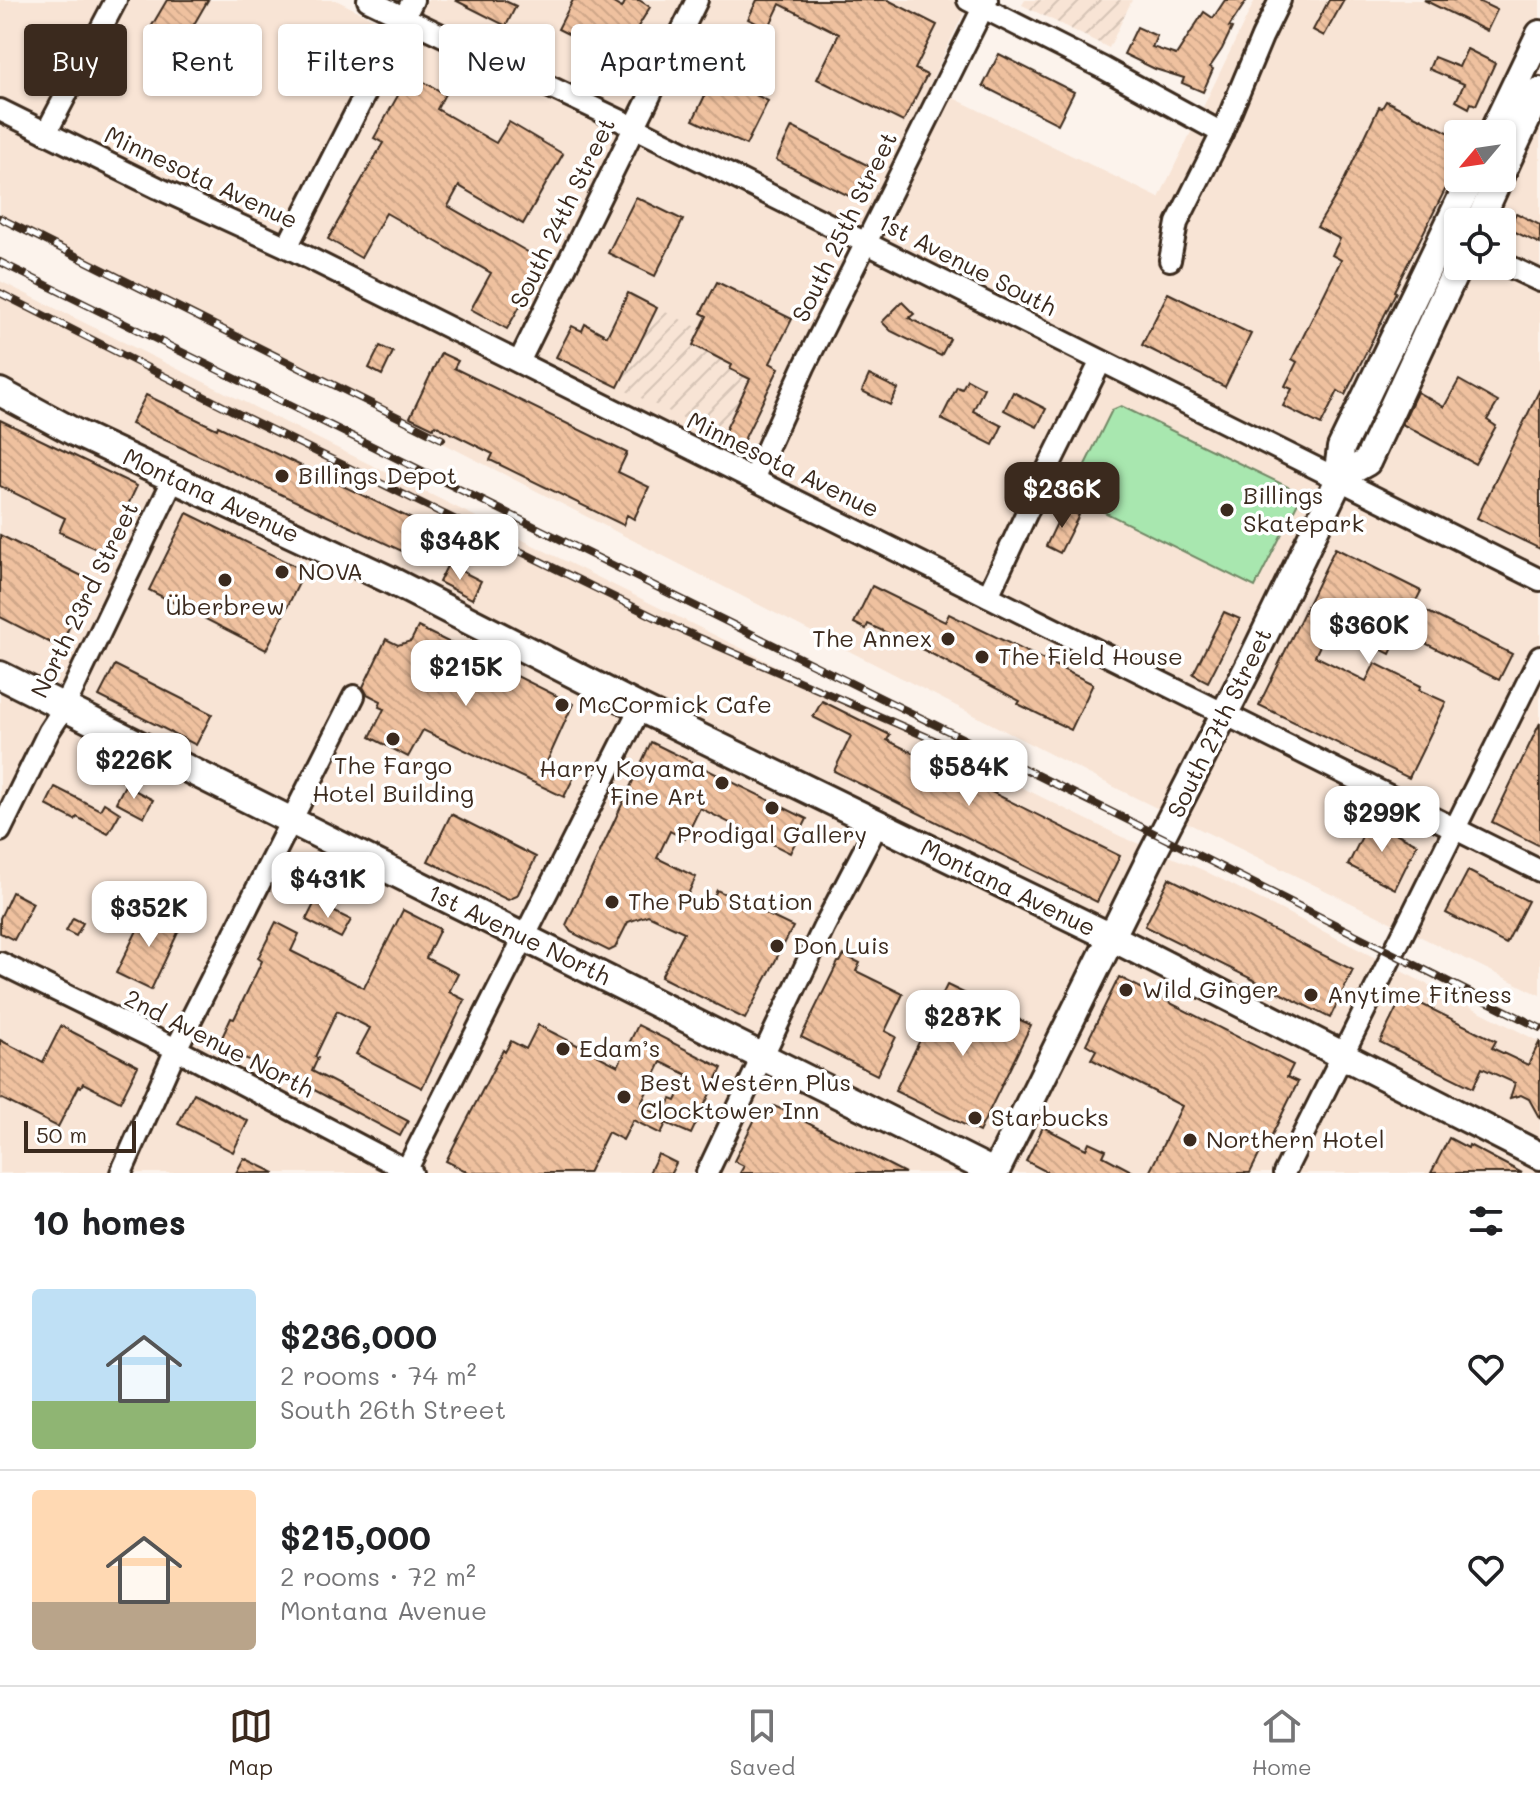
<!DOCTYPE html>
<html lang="en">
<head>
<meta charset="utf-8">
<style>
	:root { --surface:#fff; --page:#f6f6f6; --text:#202124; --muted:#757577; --line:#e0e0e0; --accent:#3b2a1e }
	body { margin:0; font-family:Mali,sans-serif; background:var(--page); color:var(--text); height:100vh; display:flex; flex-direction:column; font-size:30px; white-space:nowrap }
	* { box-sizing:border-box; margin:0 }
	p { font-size:26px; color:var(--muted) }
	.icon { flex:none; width:44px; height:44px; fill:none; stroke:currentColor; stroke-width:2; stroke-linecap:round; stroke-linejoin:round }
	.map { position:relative; height:1173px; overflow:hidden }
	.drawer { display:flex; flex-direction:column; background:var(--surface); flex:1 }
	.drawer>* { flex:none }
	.banner { position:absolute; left:24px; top:24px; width:800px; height:72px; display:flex; gap:16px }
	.needle { width:52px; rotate:241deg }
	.buttons { position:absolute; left:1444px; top:120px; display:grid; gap:16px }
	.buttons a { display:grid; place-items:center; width:72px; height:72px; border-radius:8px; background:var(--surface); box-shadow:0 2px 6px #0004; font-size:40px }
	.scale { position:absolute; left:24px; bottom:20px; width:112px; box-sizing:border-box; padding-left:8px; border:4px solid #3b2a1e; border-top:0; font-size:22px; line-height:28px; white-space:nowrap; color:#3b2a1e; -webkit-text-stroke:6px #fff; paint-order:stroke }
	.price { position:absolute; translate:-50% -68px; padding:0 18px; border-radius:16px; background:#fff; color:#222; font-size:26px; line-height:52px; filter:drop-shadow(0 2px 4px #0008) }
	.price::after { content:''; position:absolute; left:50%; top:48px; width:24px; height:18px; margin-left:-12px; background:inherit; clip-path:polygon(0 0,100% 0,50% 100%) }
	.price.selected { background:var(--accent); color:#fff }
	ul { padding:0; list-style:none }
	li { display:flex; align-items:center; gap:24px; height:200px; padding:0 32px }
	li+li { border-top:2px solid var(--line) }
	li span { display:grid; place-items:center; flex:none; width:224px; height:160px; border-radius:8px; color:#555 }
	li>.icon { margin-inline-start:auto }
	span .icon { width:96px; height:96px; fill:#fffc; stroke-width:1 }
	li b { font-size:34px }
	h2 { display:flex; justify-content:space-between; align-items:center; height:96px; padding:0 32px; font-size:34px }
	.pill { padding:0 28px; border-radius:8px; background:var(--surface); box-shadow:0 2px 6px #0004; font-size:28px; line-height:72px }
	.pill.selected { background:var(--accent); color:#fff }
	.dock { display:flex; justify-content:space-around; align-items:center; height:112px; border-top:2px solid var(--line); background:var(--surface); font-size:22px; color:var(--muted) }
	.dock a { display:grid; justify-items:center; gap:4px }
	.dock .selected { color:var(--accent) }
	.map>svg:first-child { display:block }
</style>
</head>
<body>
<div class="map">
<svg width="1540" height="1173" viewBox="0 0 1540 1173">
	<defs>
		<pattern id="industrial-furrows" width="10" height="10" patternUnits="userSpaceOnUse" patternTransform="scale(2)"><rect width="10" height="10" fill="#f8e4d5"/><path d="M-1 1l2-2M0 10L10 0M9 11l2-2" fill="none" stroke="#d6c4b6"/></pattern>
		<pattern id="building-back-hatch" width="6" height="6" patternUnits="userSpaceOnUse" patternTransform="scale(2)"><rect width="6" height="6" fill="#efc19f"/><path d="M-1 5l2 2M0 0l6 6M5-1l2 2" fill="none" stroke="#cea688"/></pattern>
	</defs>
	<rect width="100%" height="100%" fill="#fcf3ec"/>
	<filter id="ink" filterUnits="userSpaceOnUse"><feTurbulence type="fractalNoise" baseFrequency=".0125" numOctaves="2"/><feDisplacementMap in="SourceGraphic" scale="16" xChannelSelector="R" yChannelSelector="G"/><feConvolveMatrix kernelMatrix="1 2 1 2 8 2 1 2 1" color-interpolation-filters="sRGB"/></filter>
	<g filter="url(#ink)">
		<g fill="#f8e4d5" fill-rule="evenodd">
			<path d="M 0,0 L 336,0 L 378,21 L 388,0 L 970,0 L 929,86 L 1159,198 L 1255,0 L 1540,0 L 1540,995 L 1128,794 L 0,216 ZM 1458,134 L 1502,134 L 1502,178 L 1458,178 ZM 1458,222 L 1502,222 L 1502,266 L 1458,266 Z"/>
			<polygon points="0,281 1122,837 1203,870 1540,1042 1540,1173 130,1173 180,1070 170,1065 117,1173 0,1173"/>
		</g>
		<g fill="url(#industrial-furrows)">
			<polygon points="1025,0 1132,0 1109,48 1022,5"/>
			<polygon points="657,308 701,329 693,346 732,365 731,370 750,379 722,437 618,387"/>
		</g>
		<polygon fill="#a8e7af" stroke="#728866" stroke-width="2" points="1121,406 1292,489 1298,502 1255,587 1070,495 1112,410"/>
		<g fill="url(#building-back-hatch)" stroke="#3b2a1e" stroke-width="2" fill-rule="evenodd">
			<polygon points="167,0 208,0 178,52 147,34"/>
			<polygon points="455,0 503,0 516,6 506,26"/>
			<polygon points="573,0 608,0 622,8 626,0 639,0 650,7 636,30 647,35 632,66 558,29"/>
			<polygon points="757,0 888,0 937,25 915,69 927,75 903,122 817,79 839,34 780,4 768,29 748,19"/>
			<polygon points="1225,0 1247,0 1229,27 1232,28 1222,49 1210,67 1213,69 1203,92 1182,83 1184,78 1155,69 1124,54 1137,27 1157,36 1152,47 1176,55 1204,12 1213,18"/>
			<polygon points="1329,0 1344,0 1324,36 1313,30"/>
			<polygon points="1424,0 1476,0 1497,10 1487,31"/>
			<polygon points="1467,49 1495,63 1476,105 1471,103 1469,108 1456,101 1464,84 1429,69 1434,57 1459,67"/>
			<polygon points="999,54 1074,92 1058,124 983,86"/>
			<polygon points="410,74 445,94 437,109 496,143 509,122 563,154 523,224 459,186 448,206 545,262 507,329 471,309 491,273 386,213 361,258 328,239 383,143 374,138"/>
			<polygon points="719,76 768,101 746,145 693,120 713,79 716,81"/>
			<polygon points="1386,101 1458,137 1458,164 1394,291 1396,292 1345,395 1338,391 1321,425 1283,406 1292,389 1285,386 1297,362 1292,359 1341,260 1332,255 1340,239 1317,227 1340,189 1379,107 1382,108"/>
			<polygon points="792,127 869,166 853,198 776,160"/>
			<polygon points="636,197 683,220 655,276 608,253"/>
			<polygon points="1516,213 1540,225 1540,244 1509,229"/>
			<polygon points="717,282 792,319 770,363 779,368 741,446 722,437 750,379 730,369 732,365 693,345 707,316 701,313"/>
			<polygon points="628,293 657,308 618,387 556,357 572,326 582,331 585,324 607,336"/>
			<polygon points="1168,293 1251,334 1225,387 1142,345"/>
			<polygon points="902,302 914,314 909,318 950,339 941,356 891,331 882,322"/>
			<polygon points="380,346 393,352 382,375 369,368"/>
			<polygon points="441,353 458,361 454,368 627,453 618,472 649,487 634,519 627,515 623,525 490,460 493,454 435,425 433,428 410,417"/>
			<polygon points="869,375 898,389 890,405 862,391"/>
			<polygon points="967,379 984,388 973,411 1002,426 993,445 941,419 957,387 962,389"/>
			<polygon points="1459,380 1498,402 1487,420 1496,426 1475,464 1402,424 1417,392 1444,407"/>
			<polygon points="1540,389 1540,549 1477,518"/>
			<polygon points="1013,392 1046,409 1037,427 1004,410"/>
			<polygon points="146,395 217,429 218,426 420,523 406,553 131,424"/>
			<polygon points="0,420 137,486 105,553 59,532 65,518 0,486"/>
			<polygon points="1064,508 1079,515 1060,553 1046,546"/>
			<polygon points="187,513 305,571 266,650 149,590"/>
			<polygon points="0,535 92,581 62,642 57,640 55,645 0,617"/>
			<polygon points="1335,548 1421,591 1414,605 1512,654 1499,680 1401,631 1390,654 1330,624 1315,656 1366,681 1375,663 1421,686 1419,690 1446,702 1409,778 1259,705"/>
			<polygon points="448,564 481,581 472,599 439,582"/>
			<polygon points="872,586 945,622 949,614 1093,684 1071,730 1018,704 1020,701 930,653 868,624 866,629 854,623"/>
			<polygon points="1224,612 1240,619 1208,682 1193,674"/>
			<polygon points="418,627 573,704 545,766 573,779 564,797 423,730 408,757 370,737 384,709 379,707 381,701 367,694 363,687 386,639 398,645 411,641"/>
			<polygon points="115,665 212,714 196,745 99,696"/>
			<polygon points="822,701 890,735 887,740 1120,856 1097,902 834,771 851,736 813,717"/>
			<polygon points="1540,723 1540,846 1492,822"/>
			<polygon points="651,742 807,819 790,853 700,808 685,839 670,831 657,858 696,877 687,896 709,906 717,890 793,927 745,1019 661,977 684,932 648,915 628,922 615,948 609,951 571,932 566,925"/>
			<polygon points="125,785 153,800 144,817 116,802"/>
			<polygon points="55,787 100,810 104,803 120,813 108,834 77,817 75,820 46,805"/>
			<polygon points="451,814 536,857 517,896 508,900 428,861"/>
			<polygon points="1370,820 1417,844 1395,889 1348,865"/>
			<polygon points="1468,871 1528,901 1506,944 1446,913"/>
			<polygon points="1169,878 1353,970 1330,1018 1145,926"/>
			<polygon points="12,892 33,903 14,940 0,933 0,918"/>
			<polygon points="315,902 351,920 341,938 306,920"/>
			<polygon points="148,908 182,924 151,990 116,973"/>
			<polygon points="403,910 440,929 426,958 458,974 449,992 465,1000 422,1088 356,1054 370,1028 337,1011 315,1057 318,1058 312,1071 408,1121 400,1136 305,1085 218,1046 231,1018 234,1019 262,961 258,958 276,922 299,934 291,951 364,988"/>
			<polygon points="73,918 83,923 76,936 66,931"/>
			<polygon points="844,955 860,963 856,971 903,994 885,1031 896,1037 877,1075 801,1037 838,962 840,962"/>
			<polygon points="1119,977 1293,1065 1287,1077 1298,1082 1265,1149 1263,1147 1250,1173 1149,1173 1182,1106 1091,1059 1096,1050 1086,1044"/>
			<polygon points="947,985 1031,1025 979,1132 895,1091"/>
			<polygon points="1403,995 1496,1041 1492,1048 1528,1065 1540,1041 1540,1119 1529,1099 1521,1095 1510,1098 1515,1083 1482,1068 1473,1088 1380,1042"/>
			<path d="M 538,1025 L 618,1066 L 638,1025 L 722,1068 L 691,1134 L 666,1123 L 661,1134 L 633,1120 L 623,1140 L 608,1132 L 588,1173 L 470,1173 L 446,1161 L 503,1050 L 505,1052 L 511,1041 L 526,1049 ZM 661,1062 L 688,1075 L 676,1101 L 671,1099 L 663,1116 L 640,1106 Z"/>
			<polygon points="61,1026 138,1066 120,1102 83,1083 81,1087 79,1086 58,1127 0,1098 0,1040 43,1062"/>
			<polygon points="194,1093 248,1121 233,1152 178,1124"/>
			<polygon points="788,1104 797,1109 794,1116 905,1173 740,1173 744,1166 734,1161 758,1113 768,1118 774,1106 783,1110"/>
			<polygon points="1043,1127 1086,1149 1089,1142 1106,1150 1103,1156 1135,1173 1049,1173 1026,1161"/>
			<polygon points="1449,1138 1468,1148 1469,1145 1522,1173 1431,1173"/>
			<polygon points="658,1154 676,1163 671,1173 649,1173"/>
			<polygon points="244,1158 275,1173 236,1173"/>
		</g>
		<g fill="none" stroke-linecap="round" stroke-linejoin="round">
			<g stroke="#3b2a1e" stroke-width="26">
				<g id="minor">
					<polyline points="368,0 634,127 1540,580"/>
					<polyline points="968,0 1103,68 1222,133"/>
					<polyline points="0,110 158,188 287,247 1540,871"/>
					<polyline points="46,133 116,0"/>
					<polyline points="287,247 413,0"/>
					<polyline points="1170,260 1177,223 1222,133 1262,37 1280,0"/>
					<polyline points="1502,263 1540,281"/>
					<polyline points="519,362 697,0"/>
					<polyline points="753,479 804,367 987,0"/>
					<polyline points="988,596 1040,484 1101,361"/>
					<polyline points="0,831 49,731 64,708 174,478"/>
					<polyline points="0,963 176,1049 412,1173"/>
					<polyline points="121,1173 176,1049 354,696"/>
					<polyline points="405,1173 640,708"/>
					<polyline points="707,1173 824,927 877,825"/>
					<polyline points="1284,1173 1540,657"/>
				</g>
			</g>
			<g stroke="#3b2a1e" stroke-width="32">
				<g id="major">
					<polyline points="1492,134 1540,34"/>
					<polyline points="1502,172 1540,91"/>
					<polyline points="1479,222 1499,178"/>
					<polyline points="0,392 76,433 388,579 640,708 1111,937 1540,1156"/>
					<polyline points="1338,478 1367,462 1458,266"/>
					<polyline points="0,675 995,1173"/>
					<polyline points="995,1173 1151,857 1253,658 1336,486 1341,448 1471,178"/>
				</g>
			</g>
			<use href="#minor" stroke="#fff" stroke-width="20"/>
			<use href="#major" stroke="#fff" stroke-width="26"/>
			<g stroke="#3b2a1e" stroke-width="8">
				<g id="rail">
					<polyline points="0,218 442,439"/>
					<polyline points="0,262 1162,837 1540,1028"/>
					<polyline points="0,293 239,414 677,628 982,761"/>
				</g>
			</g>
			<use href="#rail" stroke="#fff" stroke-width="5" stroke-dasharray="15" stroke-linecap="butt"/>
		</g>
	</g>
	<g fill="#3b2a1e" stroke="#fff" stroke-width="3">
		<circle cx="282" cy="476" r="8"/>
		<circle cx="1227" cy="510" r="8"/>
		<circle cx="282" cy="572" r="8"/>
		<circle cx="225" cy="580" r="8"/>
		<circle cx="948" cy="639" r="8"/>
		<circle cx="982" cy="657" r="8"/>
		<circle cx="562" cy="705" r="8"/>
		<circle cx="393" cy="739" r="8"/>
		<circle cx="722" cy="783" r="8"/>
		<circle cx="772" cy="808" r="8"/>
		<circle cx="612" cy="902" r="8"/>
		<circle cx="777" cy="946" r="8"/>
		<circle cx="1126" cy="990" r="8"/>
		<circle cx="1311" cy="995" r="8"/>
		<circle cx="563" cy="1049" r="8"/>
		<circle cx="624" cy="1097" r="8"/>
		<circle cx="975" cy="1118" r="8"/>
		<circle cx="1190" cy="1140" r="8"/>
	</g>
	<g text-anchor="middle" stroke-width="7" stroke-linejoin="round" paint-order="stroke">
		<g font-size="24" fill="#3b2a1e" stroke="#fff">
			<text transform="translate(201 178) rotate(25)" y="8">Minnesota Avenue</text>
			<text transform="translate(563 213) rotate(-64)" y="8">South 24th Street</text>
			<text transform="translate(845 227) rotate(-64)" y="8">South 25th Street</text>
			<text transform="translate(967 265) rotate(27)" y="8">1st Avenue South</text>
			<text transform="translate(783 465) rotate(26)" y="8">Minnesota Avenue</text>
			<text transform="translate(211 496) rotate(25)" y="8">Montana Avenue</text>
			<text transform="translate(85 600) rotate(-64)" y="8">North 23rd Street</text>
			<text transform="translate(1220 723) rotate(-64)" y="8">South 27th Street</text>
			<text transform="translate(1008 888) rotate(26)" y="8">Montana Avenue</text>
			<text transform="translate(519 935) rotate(26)" y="8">1st Avenue North</text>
			<text transform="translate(219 1044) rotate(27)" y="8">2nd Avenue North</text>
		</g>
		<g font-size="24" fill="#3b2a1e" stroke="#fff" text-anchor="start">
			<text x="298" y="484">Billings Depot</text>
			<text x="1243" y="504">Billings<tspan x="1243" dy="28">Skatepark</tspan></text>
			<text x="298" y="580">NOVA</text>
			<text x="225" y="615" text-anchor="middle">Überbrew</text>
			<text x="932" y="647" text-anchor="end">The Annex</text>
			<text x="998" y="665">The Field House</text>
			<text x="578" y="713">McCormick Cafe</text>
			<text x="393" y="774" text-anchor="middle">The Fargo<tspan x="393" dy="28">Hotel Building</tspan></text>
			<text x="706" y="777" text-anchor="end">Harry Koyama<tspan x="706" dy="28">Fine Art</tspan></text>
			<text x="772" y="843" text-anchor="middle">Prodigal Gallery</text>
			<text x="628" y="910">The Pub Station</text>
			<text x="793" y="954">Don Luis</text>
			<text x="1142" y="998">Wild Ginger</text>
			<text x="1327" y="1003">Anytime Fitness</text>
			<text x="579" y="1057">Edam’s</text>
			<text x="640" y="1091">Best Western Plus<tspan x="640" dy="28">Clocktower Inn</tspan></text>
			<text x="991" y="1126">Starbucks</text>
			<text x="1206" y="1148">Northern Hotel</text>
		</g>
	</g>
</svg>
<div class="buttons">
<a><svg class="needle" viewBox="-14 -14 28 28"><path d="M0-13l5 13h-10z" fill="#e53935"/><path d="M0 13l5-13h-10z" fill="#757577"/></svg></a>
<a><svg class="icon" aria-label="locate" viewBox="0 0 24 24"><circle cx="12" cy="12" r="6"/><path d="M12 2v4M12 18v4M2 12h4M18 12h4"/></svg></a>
</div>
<div class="scale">50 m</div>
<b class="price selected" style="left:1062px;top:530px">$236K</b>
<b class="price" style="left:460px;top:582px">$348K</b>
<b class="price" style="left:1369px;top:666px">$360K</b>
<b class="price" style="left:466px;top:708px">$215K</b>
<b class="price" style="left:134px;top:801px">$226K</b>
<b class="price" style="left:969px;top:808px">$584K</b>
<b class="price" style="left:1382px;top:854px">$299K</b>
<b class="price" style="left:328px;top:920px">$431K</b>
<b class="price" style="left:149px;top:949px">$352K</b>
<b class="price" style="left:963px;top:1058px">$287K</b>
<div class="banner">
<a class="pill selected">Buy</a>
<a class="pill">Rent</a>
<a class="pill">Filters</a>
<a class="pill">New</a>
<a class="pill">Apartment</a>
</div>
</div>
<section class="drawer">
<h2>10 homes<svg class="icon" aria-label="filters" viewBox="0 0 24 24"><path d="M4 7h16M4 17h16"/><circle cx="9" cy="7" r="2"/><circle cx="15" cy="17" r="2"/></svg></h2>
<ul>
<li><span style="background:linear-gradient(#bfe0f5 70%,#8fb573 0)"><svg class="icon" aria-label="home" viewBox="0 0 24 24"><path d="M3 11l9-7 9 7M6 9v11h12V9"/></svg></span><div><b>$236,000</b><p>2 rooms · 74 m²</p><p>South 26th Street</p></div><svg class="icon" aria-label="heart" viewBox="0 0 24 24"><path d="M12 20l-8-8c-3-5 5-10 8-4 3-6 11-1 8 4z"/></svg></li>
<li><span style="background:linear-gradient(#ffd9b3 70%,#b9a48a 0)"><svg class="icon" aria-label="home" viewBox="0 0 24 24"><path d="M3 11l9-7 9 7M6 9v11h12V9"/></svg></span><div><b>$215,000</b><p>2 rooms · 72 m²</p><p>Montana Avenue</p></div><svg class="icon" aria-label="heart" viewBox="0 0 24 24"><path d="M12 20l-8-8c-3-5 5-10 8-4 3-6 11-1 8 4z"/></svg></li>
</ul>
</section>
<nav class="dock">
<a class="selected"><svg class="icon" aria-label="map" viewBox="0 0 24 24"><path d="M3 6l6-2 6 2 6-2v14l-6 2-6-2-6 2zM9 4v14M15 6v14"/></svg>Map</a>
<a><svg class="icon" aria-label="saved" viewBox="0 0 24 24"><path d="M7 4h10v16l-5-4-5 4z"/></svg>Saved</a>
<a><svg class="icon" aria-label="home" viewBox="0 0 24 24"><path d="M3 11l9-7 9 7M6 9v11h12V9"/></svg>Home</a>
</nav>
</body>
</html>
